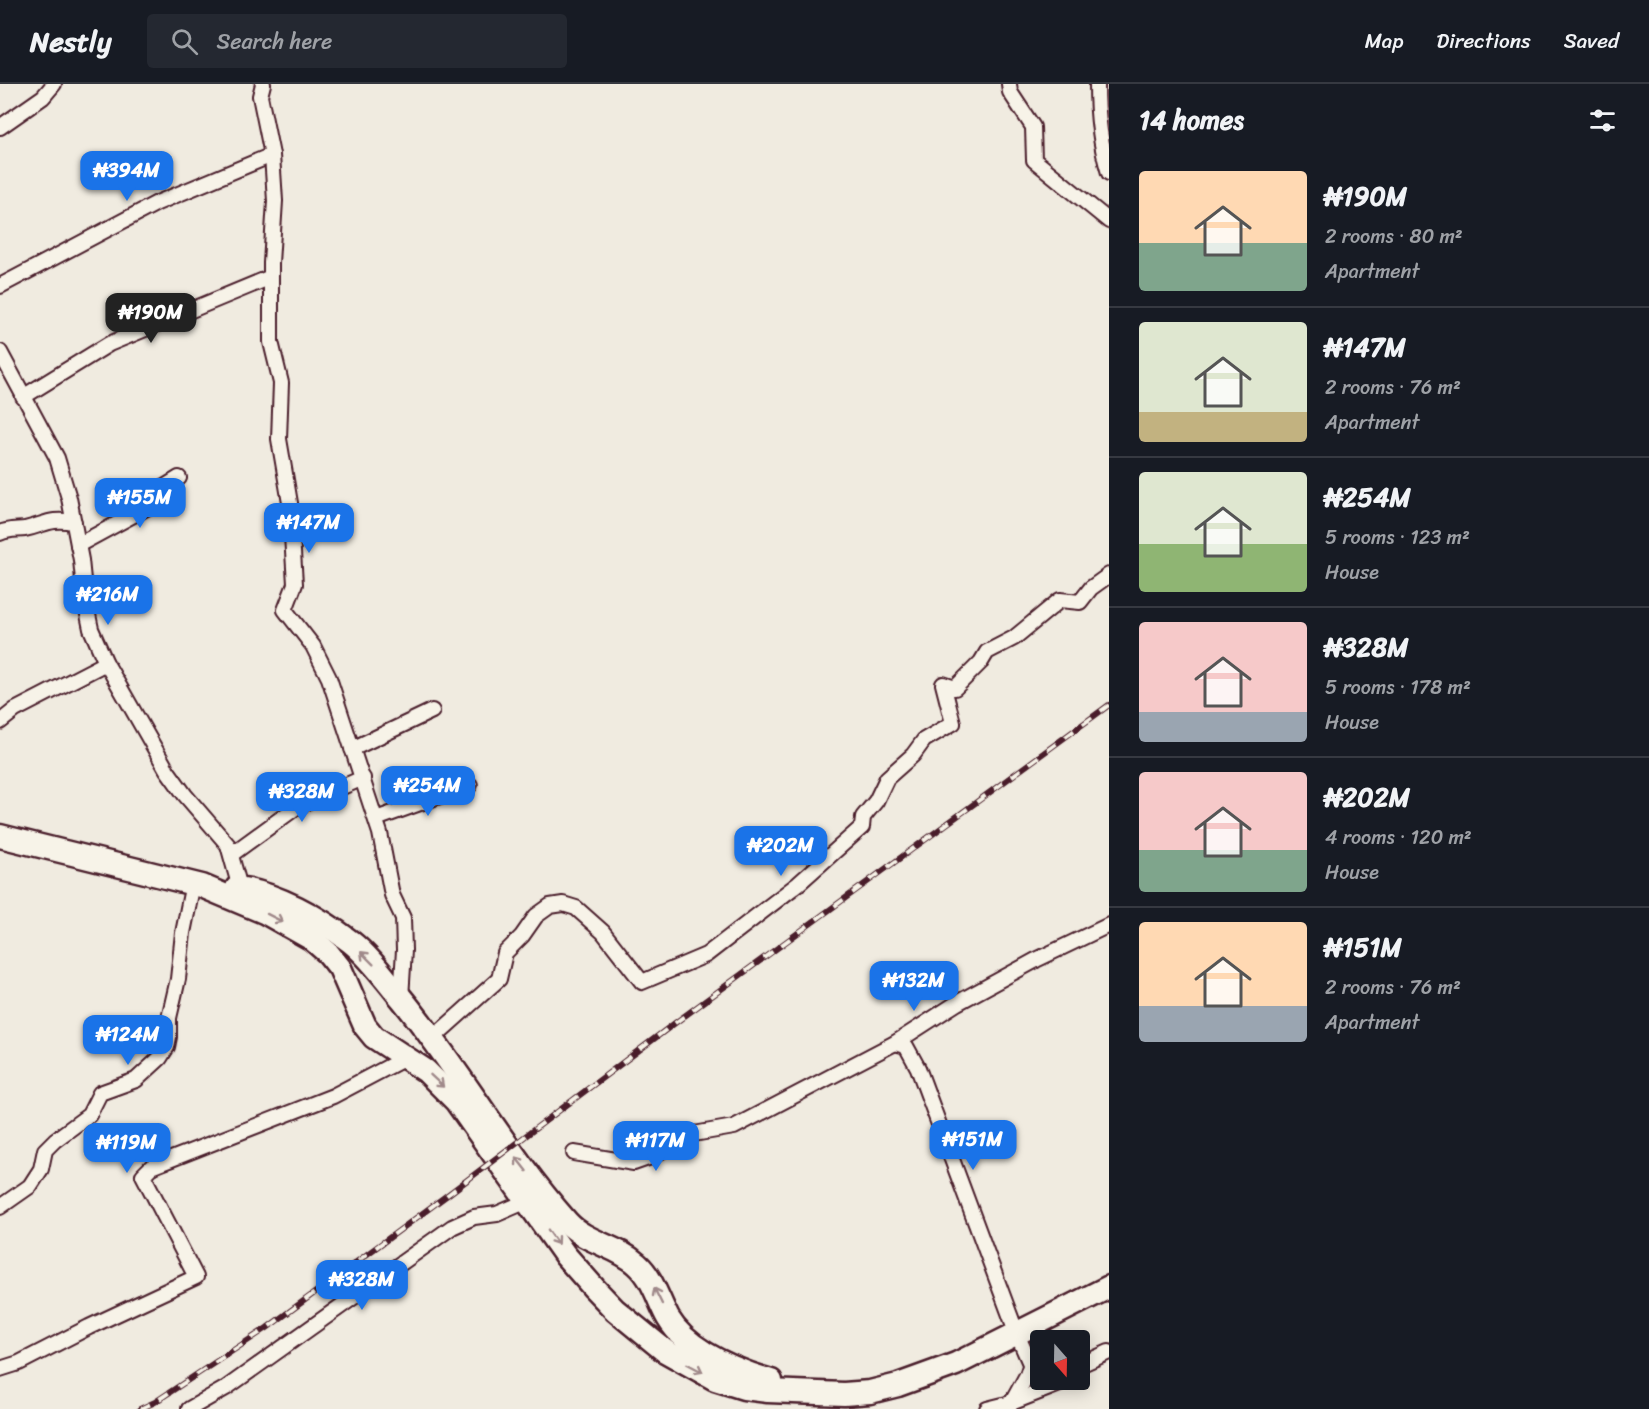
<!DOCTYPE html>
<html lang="en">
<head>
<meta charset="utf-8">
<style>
	:root { --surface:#171b24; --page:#242831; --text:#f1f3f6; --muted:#9ea1a6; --line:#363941; --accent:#1a73e8 }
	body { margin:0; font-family:Sriracha,sans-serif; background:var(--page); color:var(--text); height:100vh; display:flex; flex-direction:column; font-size:22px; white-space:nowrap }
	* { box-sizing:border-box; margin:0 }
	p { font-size:20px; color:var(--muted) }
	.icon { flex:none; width:33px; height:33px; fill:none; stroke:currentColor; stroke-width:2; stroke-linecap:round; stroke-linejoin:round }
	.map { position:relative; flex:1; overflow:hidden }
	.side { display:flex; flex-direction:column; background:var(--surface); width:540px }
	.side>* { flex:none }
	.needle { width:39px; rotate:160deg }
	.tools { position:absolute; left:1030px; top:1246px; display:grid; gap:12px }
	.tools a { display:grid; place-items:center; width:60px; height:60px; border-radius:6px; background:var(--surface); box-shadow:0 3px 15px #0003; font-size:30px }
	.price { position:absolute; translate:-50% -51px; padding:0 14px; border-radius:12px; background:var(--accent); color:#fff; font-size:20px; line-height:39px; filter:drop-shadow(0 2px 3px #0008) }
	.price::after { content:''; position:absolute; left:50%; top:36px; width:18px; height:14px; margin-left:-9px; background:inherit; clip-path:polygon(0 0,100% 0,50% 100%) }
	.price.selected { background:#222; color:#fff }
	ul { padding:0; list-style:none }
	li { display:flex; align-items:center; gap:18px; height:150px; padding:0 30px }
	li+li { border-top:2px solid var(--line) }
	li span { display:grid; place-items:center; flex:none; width:168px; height:120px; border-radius:6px; color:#555 }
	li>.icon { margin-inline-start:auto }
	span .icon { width:72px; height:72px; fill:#fffc; stroke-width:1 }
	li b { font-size:26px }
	h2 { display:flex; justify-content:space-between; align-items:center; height:72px; padding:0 30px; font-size:26px }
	header { display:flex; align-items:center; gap:36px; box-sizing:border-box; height:84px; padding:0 30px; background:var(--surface); border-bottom:2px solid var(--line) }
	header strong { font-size:28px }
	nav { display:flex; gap:33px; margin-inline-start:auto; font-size:21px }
	.search { width:420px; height:54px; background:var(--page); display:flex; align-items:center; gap:15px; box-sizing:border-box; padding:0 21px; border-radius:6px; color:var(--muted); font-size:22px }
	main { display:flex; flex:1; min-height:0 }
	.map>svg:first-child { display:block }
</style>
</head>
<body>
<header>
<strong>Nestly</strong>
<div class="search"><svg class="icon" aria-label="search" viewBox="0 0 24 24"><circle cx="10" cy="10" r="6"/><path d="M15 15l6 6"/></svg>Search here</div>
<nav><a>Map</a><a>Directions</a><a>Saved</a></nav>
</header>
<main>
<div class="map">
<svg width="1109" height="1325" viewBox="0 0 1109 1325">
	<rect width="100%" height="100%" fill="#f0ebe0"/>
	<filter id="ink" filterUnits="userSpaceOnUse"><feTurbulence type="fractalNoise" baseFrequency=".0167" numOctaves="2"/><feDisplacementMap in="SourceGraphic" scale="12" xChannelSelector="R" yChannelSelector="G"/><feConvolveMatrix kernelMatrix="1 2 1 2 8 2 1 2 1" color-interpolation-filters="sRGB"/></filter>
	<g filter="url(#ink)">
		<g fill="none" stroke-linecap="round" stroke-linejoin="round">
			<g stroke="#4a1f2b" stroke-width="18">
				<g id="minor">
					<polyline points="263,0 260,12 272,71 275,117 271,179 271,258 281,299 279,355 290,419 295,500 285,526 313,562 329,594 380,749 392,811 403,834 404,866 401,914"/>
					<polyline points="1009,0 1010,8 1033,43 1034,76 1109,137"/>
					<path d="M 1097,0 C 1097,30 1100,60 1109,89"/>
					<polyline points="0,43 43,13 54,0"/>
					<polyline points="0,202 157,119 272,71"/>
					<polyline points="0,268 57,374 69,414 81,476 85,516 91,545 106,579 167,686 185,711 228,761 240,804"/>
					<polyline points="23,313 109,260 271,193"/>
					<path d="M 0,449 C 8,445 16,446 25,445 C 47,440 49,434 74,438"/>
					<polyline points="78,461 148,423 166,402 179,394"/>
					<polyline points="0,638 15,626 106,579"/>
					<polyline points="352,665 432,627"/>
					<polyline points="376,735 470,701"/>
					<polyline points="232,770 298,722 363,694"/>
					<polyline points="433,954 499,895 505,869 522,852 536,832 550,822 563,820 576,824 603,848 642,898 706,871 798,800 862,743 863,733 876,717 887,694 913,671 924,656 953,639 943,600 955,604 981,578 987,568 1014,554 1060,516 1080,518 1091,504 1109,491"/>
					<polyline points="895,959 906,962 918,984 1017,1250 1035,1291 1041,1295"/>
					<polyline points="574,1069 634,1079 651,1073 688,1051 734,1043 895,959 957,919 1036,876 1109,841"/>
					<polyline points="0,1123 30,1102 41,1085 45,1066 55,1056 89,1031 100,1009 136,996 160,974 167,963 169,953 169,934 178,895 183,849 193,799"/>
					<polyline points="1080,1281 1109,1268"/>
					<polyline points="0,1285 19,1279 89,1243 196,1193 143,1091 151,1083 333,1012 407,973"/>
					<polyline points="1011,1320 1027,1291 1031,1279"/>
					<polyline points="189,1325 226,1304 452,1143 474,1133 497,1130 527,1117"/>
					<polyline points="987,1325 1011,1319 1062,1299 1065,1296"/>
				</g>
			</g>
			<g stroke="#4a1f2b" stroke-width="27">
				<g id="trunk">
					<polyline points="0,752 202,802 264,828 312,855 328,869 340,884 365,942 374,953 426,987 456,1017 565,1171 594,1204 615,1226 665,1267 715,1295 744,1304 768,1307 844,1310 870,1308 898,1301 956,1280 1109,1203"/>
					<path d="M 237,804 C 276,809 320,834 351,858 C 371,874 386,896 402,915 C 461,987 506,1069 567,1138 C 586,1159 616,1161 637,1180 C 653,1194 658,1216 668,1234 C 688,1268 735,1286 771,1297"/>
				</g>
			</g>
			<use href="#minor" stroke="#f7f3e8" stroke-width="14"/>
			<use href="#trunk" stroke="#f7f3e8" stroke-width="22"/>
			<g stroke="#4a1f2b" stroke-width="6">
				<polyline id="rail" points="140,1325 155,1318 267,1244 450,1109 675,939 1109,621"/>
			</g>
			<use href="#rail" stroke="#f7f3e8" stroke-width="4" stroke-dasharray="11" stroke-linecap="butt"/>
		</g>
		<defs><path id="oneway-shaft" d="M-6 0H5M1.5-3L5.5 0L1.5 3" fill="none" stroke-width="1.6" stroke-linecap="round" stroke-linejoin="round" transform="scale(1.5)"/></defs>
		<g stroke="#a0898a">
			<use href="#oneway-shaft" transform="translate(275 834) rotate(27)"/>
			<use href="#oneway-shaft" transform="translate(367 874) rotate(-135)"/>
			<use href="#oneway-shaft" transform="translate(437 997) rotate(43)"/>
			<use href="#oneway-shaft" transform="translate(521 1080) rotate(-128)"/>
			<use href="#oneway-shaft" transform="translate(553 1153) rotate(55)"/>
			<use href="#oneway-shaft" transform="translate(658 1212) rotate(-116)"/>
			<use href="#oneway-shaft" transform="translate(695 1284) rotate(28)"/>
		</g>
	</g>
</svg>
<div class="tools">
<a><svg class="needle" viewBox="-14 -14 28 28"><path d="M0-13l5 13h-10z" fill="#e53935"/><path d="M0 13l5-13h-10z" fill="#9ea1a6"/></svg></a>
</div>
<b class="price" style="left:127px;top:118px">₦394M</b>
<b class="price selected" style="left:151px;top:260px">₦190M</b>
<b class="price" style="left:140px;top:445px">₦155M</b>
<b class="price" style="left:309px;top:470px">₦147M</b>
<b class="price" style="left:108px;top:542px">₦216M</b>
<b class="price" style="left:428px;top:733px">₦254M</b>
<b class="price" style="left:302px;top:739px">₦328M</b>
<b class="price" style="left:781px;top:793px">₦202M</b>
<b class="price" style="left:914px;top:928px">₦132M</b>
<b class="price" style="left:128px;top:982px">₦124M</b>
<b class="price" style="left:973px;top:1087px">₦151M</b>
<b class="price" style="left:656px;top:1088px">₦117M</b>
<b class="price" style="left:127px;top:1090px">₦119M</b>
<b class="price" style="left:362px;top:1227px">₦328M</b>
</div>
<section class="side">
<h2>14 homes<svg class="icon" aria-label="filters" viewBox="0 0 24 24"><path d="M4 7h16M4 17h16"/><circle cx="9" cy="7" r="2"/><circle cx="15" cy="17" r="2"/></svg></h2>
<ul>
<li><span style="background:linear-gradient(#ffd9b3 60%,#7fa58c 0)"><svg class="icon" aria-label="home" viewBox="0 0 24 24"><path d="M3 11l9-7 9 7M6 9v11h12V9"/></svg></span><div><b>₦190M</b><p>2 rooms · 80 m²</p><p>Apartment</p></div></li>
<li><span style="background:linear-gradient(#dfe7d0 75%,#c2b280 0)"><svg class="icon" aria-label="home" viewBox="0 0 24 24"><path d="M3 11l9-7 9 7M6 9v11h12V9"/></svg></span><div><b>₦147M</b><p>2 rooms · 76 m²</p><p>Apartment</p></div></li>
<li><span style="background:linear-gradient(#dfe7d0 60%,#8fb573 0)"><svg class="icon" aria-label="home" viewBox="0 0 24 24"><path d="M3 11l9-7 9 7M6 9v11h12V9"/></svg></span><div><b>₦254M</b><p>5 rooms · 123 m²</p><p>House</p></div></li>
<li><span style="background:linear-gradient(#f6c9c9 75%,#9aa5b1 0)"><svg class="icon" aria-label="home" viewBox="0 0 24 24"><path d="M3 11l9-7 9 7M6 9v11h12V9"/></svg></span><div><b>₦328M</b><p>5 rooms · 178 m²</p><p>House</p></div></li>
<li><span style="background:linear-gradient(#f6c9c9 65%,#7fa58c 0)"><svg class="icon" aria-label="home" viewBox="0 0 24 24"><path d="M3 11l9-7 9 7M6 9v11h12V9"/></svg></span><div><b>₦202M</b><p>4 rooms · 120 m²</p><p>House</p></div></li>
<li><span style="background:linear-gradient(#ffd9b3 70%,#9aa5b1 0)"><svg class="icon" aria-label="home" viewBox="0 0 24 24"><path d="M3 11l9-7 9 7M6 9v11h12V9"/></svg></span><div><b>₦151M</b><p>2 rooms · 76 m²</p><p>Apartment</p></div></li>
</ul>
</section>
</main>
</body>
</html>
